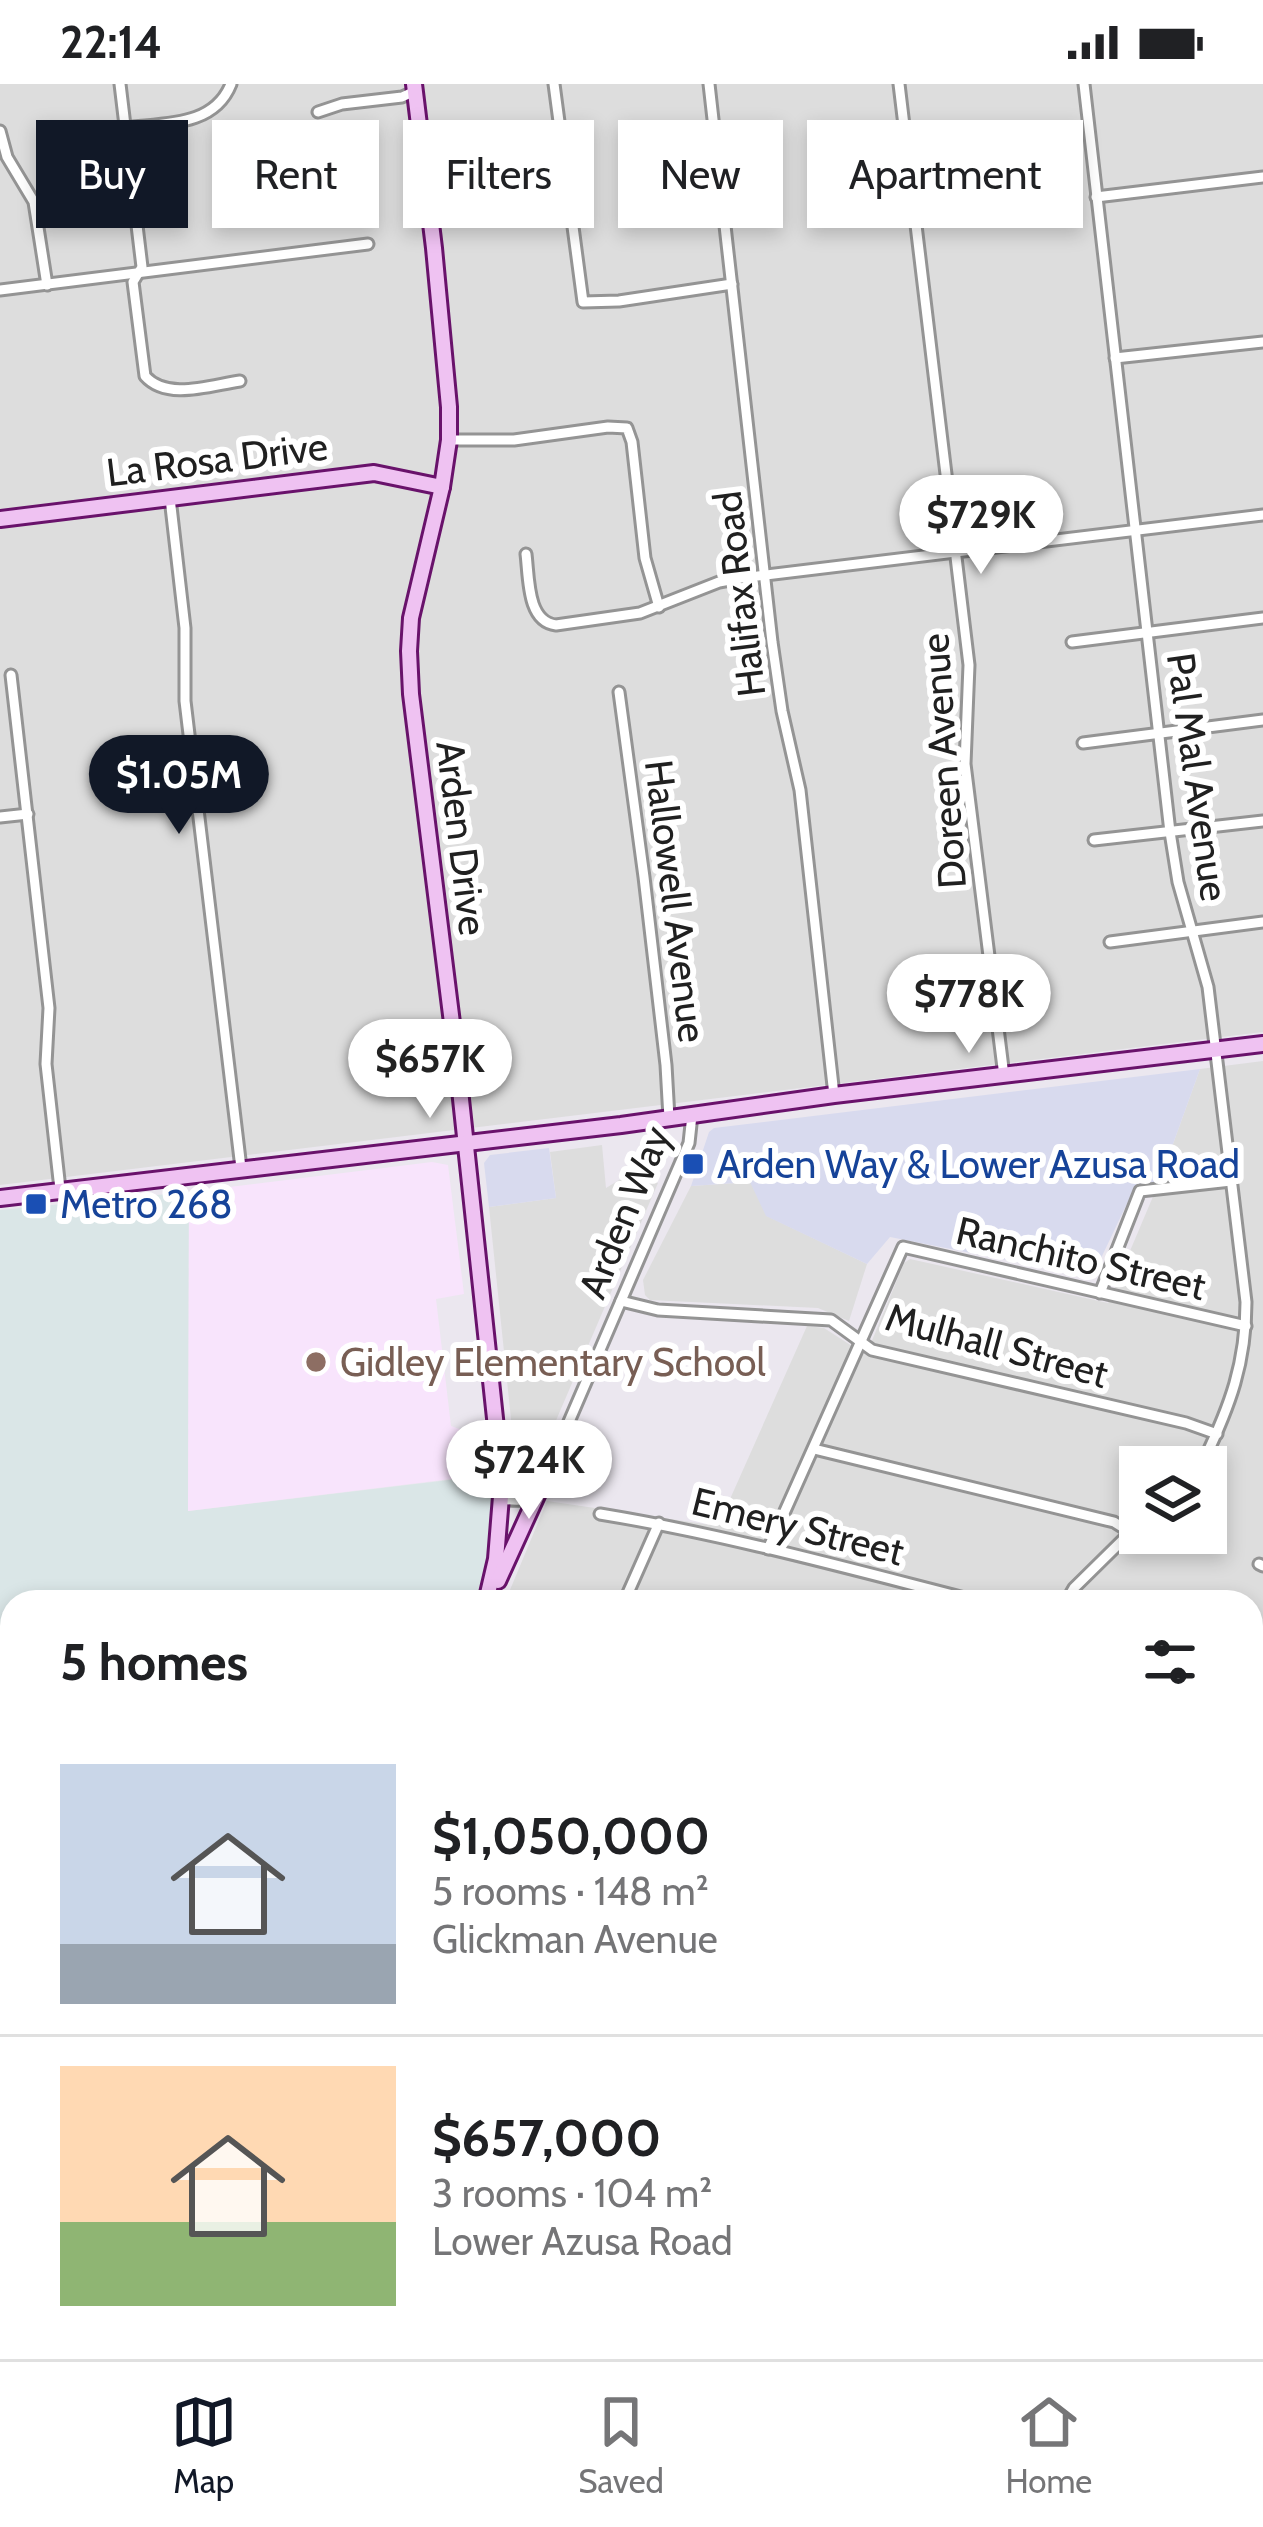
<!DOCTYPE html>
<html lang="en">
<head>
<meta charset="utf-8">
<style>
	:root { --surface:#fff; --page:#f2f2f2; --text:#202124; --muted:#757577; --line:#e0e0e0; --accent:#111827 }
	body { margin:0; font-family:Cabin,sans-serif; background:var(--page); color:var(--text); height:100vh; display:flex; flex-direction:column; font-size:45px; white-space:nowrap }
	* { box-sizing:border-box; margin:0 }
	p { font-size:39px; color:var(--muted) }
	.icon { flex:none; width:66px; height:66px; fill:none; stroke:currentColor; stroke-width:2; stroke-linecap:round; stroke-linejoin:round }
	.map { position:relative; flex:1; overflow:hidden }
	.panel { position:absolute; left:0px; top:1506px; width:1263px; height:771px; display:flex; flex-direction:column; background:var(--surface); border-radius:36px 36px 0 0; box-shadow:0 6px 18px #0003 }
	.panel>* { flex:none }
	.guide { position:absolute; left:36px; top:36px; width:1191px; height:108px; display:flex; gap:24px }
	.controls { position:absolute; left:1119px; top:1362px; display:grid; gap:24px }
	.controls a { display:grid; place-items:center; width:108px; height:108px; border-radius:0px; background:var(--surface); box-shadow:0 6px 18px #0003; font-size:60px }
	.price { position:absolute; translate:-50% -102px; padding:0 27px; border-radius:42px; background:#fff; color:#222; font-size:39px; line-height:78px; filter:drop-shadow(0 3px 6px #0008) }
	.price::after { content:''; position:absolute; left:50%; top:72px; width:36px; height:27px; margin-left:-18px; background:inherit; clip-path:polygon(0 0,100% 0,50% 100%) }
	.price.current { background:var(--accent); color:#fff }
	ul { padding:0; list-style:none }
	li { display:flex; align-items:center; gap:36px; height:300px; padding:0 60px }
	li+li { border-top:3px solid var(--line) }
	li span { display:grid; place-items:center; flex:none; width:336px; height:240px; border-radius:0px; color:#555 }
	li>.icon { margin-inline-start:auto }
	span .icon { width:144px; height:144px; fill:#fffc; stroke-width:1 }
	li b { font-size:51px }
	h2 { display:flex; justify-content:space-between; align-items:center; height:144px; padding:0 60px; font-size:51px }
	.pill { padding:0 42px; border-radius:0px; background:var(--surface); box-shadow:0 6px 18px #0003; font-size:42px; line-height:108px }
	.pill.current { background:var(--accent); color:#fff }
	.status { display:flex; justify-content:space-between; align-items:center; height:84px; padding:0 60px; background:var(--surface); direction:ltr }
	.status svg { height:33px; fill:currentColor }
	.dock { display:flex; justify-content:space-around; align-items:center; height:168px; border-top:3px solid var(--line); background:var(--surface); font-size:33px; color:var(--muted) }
	.dock a { display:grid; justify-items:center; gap:6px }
	.dock .current { color:var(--accent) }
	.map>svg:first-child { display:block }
</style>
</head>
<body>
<div class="status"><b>22:14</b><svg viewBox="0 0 49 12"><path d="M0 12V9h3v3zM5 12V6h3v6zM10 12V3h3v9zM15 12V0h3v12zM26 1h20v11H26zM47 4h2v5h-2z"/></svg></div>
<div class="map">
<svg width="1263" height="2275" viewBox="0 0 1263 2275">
	<rect width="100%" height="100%" fill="#ebe7ef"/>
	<g fill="#ddd" fill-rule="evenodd">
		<polygon points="0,0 1263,0 1263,948 0,1101"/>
		<path d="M 1263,977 L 1263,1976 L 1251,1999 L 1251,1518 L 505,1518 L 547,1417 L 718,1442 L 807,1242 L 824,1244 L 866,1271 L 904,1179 L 910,1175 L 1108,1219 L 1160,1096 L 1200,985 ZM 1140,1383 L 1206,1383 L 1206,1449 L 1140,1449 Z"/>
		<polygon points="602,1061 606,1104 632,1088 658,1099 533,1390 524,1402 517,1393 489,1123 556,1114 550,1068"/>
		<polygon points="751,1098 767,1132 867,1180 849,1237 818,1224 650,1216 645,1211 643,1196 691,1102"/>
		<polygon points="178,2265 693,2265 689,2275 175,2275"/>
		<polygon points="914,2265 1111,2265 1106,2275 919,2275"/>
	</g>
	<g fill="#d8daee">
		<polygon points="1200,985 1160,1096 1132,1109 1093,1191 1087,1192 890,1153 867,1180 766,1132 750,1098 691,1102 709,1048 714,1044"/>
		<polygon points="549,1064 556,1114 489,1123 484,1079 490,1071"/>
	</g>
	<g fill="#dae6e7">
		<polygon points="189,1108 188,1427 491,1391 491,1411 500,1415 486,1518 12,1518 12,1741 0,1766 0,1126"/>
		<polygon points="12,1796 12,2265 159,2265 155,2275 0,2275 0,1822"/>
	</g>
	<g fill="#f8e4fc">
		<polygon points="432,1078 448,1081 464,1210 436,1215 451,1342 476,1351 481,1358 484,1391 188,1427 189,1108"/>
		<polygon points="694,2265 914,2265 919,2275 689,2275"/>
	</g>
	<polygon fill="#dcd8de" points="1263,2165 1263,2275 1207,2275 1212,2265 1251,2265 1251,2189"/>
	<polygon fill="#d3d7ad" points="1263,2035 1263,2112 1251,2135 1251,2059"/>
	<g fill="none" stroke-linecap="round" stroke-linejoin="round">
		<g stroke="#949494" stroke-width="15">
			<g id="street">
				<path d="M 120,0 L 142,183 L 133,198 L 145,292 C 167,317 211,301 240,297"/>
				<polyline points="554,0 583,218 619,217 732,200"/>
				<polyline points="709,0 772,558 782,627 800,706 834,1011"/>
				<polyline points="899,0 969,581 965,680 1004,992"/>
				<path d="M 1084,0 L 1170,748 L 1178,798 L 1208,903 L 1246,1218 C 1246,1279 1230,1322 1204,1376 L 1197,1383"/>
				<polyline points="318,28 342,20 402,13 415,7"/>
				<path d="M 125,44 C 164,39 214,43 231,0"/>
				<polyline points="0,47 7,73 34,118 47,201"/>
				<polyline points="1096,113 1263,93"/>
				<polyline points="0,206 368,160"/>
				<polyline points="1115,274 1263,258"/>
				<polyline points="449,356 514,356 608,343 627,344 632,358 645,474 659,523"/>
				<polyline points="170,414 185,544 185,617 241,1084"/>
				<path d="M 526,470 C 529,494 527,538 556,541 L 640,529 L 719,498 L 741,494 L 1263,431"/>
				<polyline points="1072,558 1263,534"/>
				<polyline points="11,591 49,924 46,980 60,1105"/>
				<polyline points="619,608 644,793 666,981 669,1034"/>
				<polyline points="1083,659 1263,636"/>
				<polyline points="0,733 28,730"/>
				<polyline points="1094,756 1263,737"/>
				<polyline points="1110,858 1263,838"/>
				<polyline points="1100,1209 1140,1107 1231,1097"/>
				<polyline points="621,1217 658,1226 831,1236 872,1266 1186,1339 1217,1350"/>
				<polyline points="814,1365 1114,1438 1130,1448"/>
				<path d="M 500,1415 C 517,1417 529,1419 540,1405 L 689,1059 L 692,1031"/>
				<path d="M 600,1430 C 728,1451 854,1486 980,1518"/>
				<polyline points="768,1465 903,1163 1246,1242"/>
				<polyline points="1259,1480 1263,1482"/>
				<polyline points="624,1518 659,1439"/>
				<polyline points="1066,1518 1074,1504 1140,1439"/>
				<polyline points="1251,1596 1263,1603"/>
				<polyline points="1251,1638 1263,1616"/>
				<polyline points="1251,1756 1263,1763"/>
				<polyline points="1251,1874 1263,1850"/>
				<polyline points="476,2265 520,2275"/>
				<polyline points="980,2265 990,2275"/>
				<polyline points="680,2275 684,2265"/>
				<polyline points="1037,2275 1043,2265"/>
			</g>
		</g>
		<g stroke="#69126b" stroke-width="20">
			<g id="secondary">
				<polyline points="414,0 434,164 449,323 449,356 442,403 411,534 409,567 411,610 458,987 502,1400 496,1475 486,1518"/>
				<polyline points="0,435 374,389 442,403"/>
				<polyline points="0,1114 621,1041 834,1011 1263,960"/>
				<polyline points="498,1497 539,1407"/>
				<polyline points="155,2275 159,2265"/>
			</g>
		</g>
		<use href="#street" stroke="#fff" stroke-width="9"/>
		<use href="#secondary" stroke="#efc2f2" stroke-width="14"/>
	</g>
	<g fill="#1a4fb4" stroke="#fff" stroke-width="4.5">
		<rect x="681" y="1068" width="24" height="24" rx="6"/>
		<rect x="24" y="1108" width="24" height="24" rx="6"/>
	</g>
	<circle fill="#8d6e63" stroke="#fff" stroke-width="4.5" cx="316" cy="1278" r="12"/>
	<g text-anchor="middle" stroke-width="12" stroke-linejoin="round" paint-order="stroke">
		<g font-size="39" fill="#202020" stroke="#fff">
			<text transform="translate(217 375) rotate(-7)" y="14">La Rosa Drive</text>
			<text transform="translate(739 510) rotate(-97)" y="14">Halifax Road</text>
			<text transform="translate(943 677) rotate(-94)" y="14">Doreen Avenue</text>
			<text transform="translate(1198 693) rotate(82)" y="14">Pal Mal Avenue</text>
			<text transform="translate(462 754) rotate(83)" y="14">Arden Drive</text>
			<text transform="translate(676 817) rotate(83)" y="14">Hallowell Avenue</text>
			<text transform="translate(624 1128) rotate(-68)" y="14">Arden Way</text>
			<text transform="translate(1081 1174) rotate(13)" y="14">Ranchito Street</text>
			<text transform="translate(997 1261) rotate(15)" y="14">Mulhall Street</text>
			<text transform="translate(798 1442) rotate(14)" y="14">Emery Street</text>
		</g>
		<g font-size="39" fill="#164399" stroke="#fff" text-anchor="start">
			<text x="717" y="1094">Arden Way &amp; Lower Azusa Road</text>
			<text x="60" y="1134">Metro 268</text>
		</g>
		<g font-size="39" fill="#785e54" stroke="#fff" text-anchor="start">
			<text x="340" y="1292">Gidley Elementary School</text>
		</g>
	</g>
</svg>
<div class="controls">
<a><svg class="icon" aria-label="layers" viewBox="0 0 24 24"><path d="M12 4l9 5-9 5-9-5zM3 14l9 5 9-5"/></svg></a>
</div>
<b class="price" style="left:981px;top:493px">$729K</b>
<b class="price current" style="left:179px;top:753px">$1.05M</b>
<b class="price" style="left:969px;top:972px">$778K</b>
<b class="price" style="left:430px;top:1037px">$657K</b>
<b class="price" style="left:529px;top:1438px">$724K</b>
<div class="guide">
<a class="pill current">Buy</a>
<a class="pill">Rent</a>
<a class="pill">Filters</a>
<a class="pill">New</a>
<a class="pill">Apartment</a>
</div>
<section class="panel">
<h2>5 homes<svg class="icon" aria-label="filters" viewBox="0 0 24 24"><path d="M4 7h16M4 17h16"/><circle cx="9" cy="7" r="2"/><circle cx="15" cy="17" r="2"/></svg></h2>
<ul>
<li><span style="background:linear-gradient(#c9d6e8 75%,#9aa5b1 0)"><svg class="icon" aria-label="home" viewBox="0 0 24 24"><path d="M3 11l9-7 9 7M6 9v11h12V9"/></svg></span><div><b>$1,050,000</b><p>5 rooms · 148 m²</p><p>Glickman Avenue</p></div></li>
<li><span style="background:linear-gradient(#ffd9b3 65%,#8fb573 0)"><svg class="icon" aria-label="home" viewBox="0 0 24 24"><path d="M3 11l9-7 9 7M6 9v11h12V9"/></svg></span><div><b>$657,000</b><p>3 rooms · 104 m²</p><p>Lower Azusa Road</p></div></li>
</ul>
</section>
</div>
<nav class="dock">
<a class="current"><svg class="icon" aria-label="map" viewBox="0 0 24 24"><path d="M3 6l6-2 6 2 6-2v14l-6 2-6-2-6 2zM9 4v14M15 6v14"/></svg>Map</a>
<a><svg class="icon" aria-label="saved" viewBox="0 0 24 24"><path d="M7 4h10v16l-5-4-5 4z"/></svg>Saved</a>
<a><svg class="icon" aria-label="home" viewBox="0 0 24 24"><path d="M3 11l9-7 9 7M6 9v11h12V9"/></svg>Home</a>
</nav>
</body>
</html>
